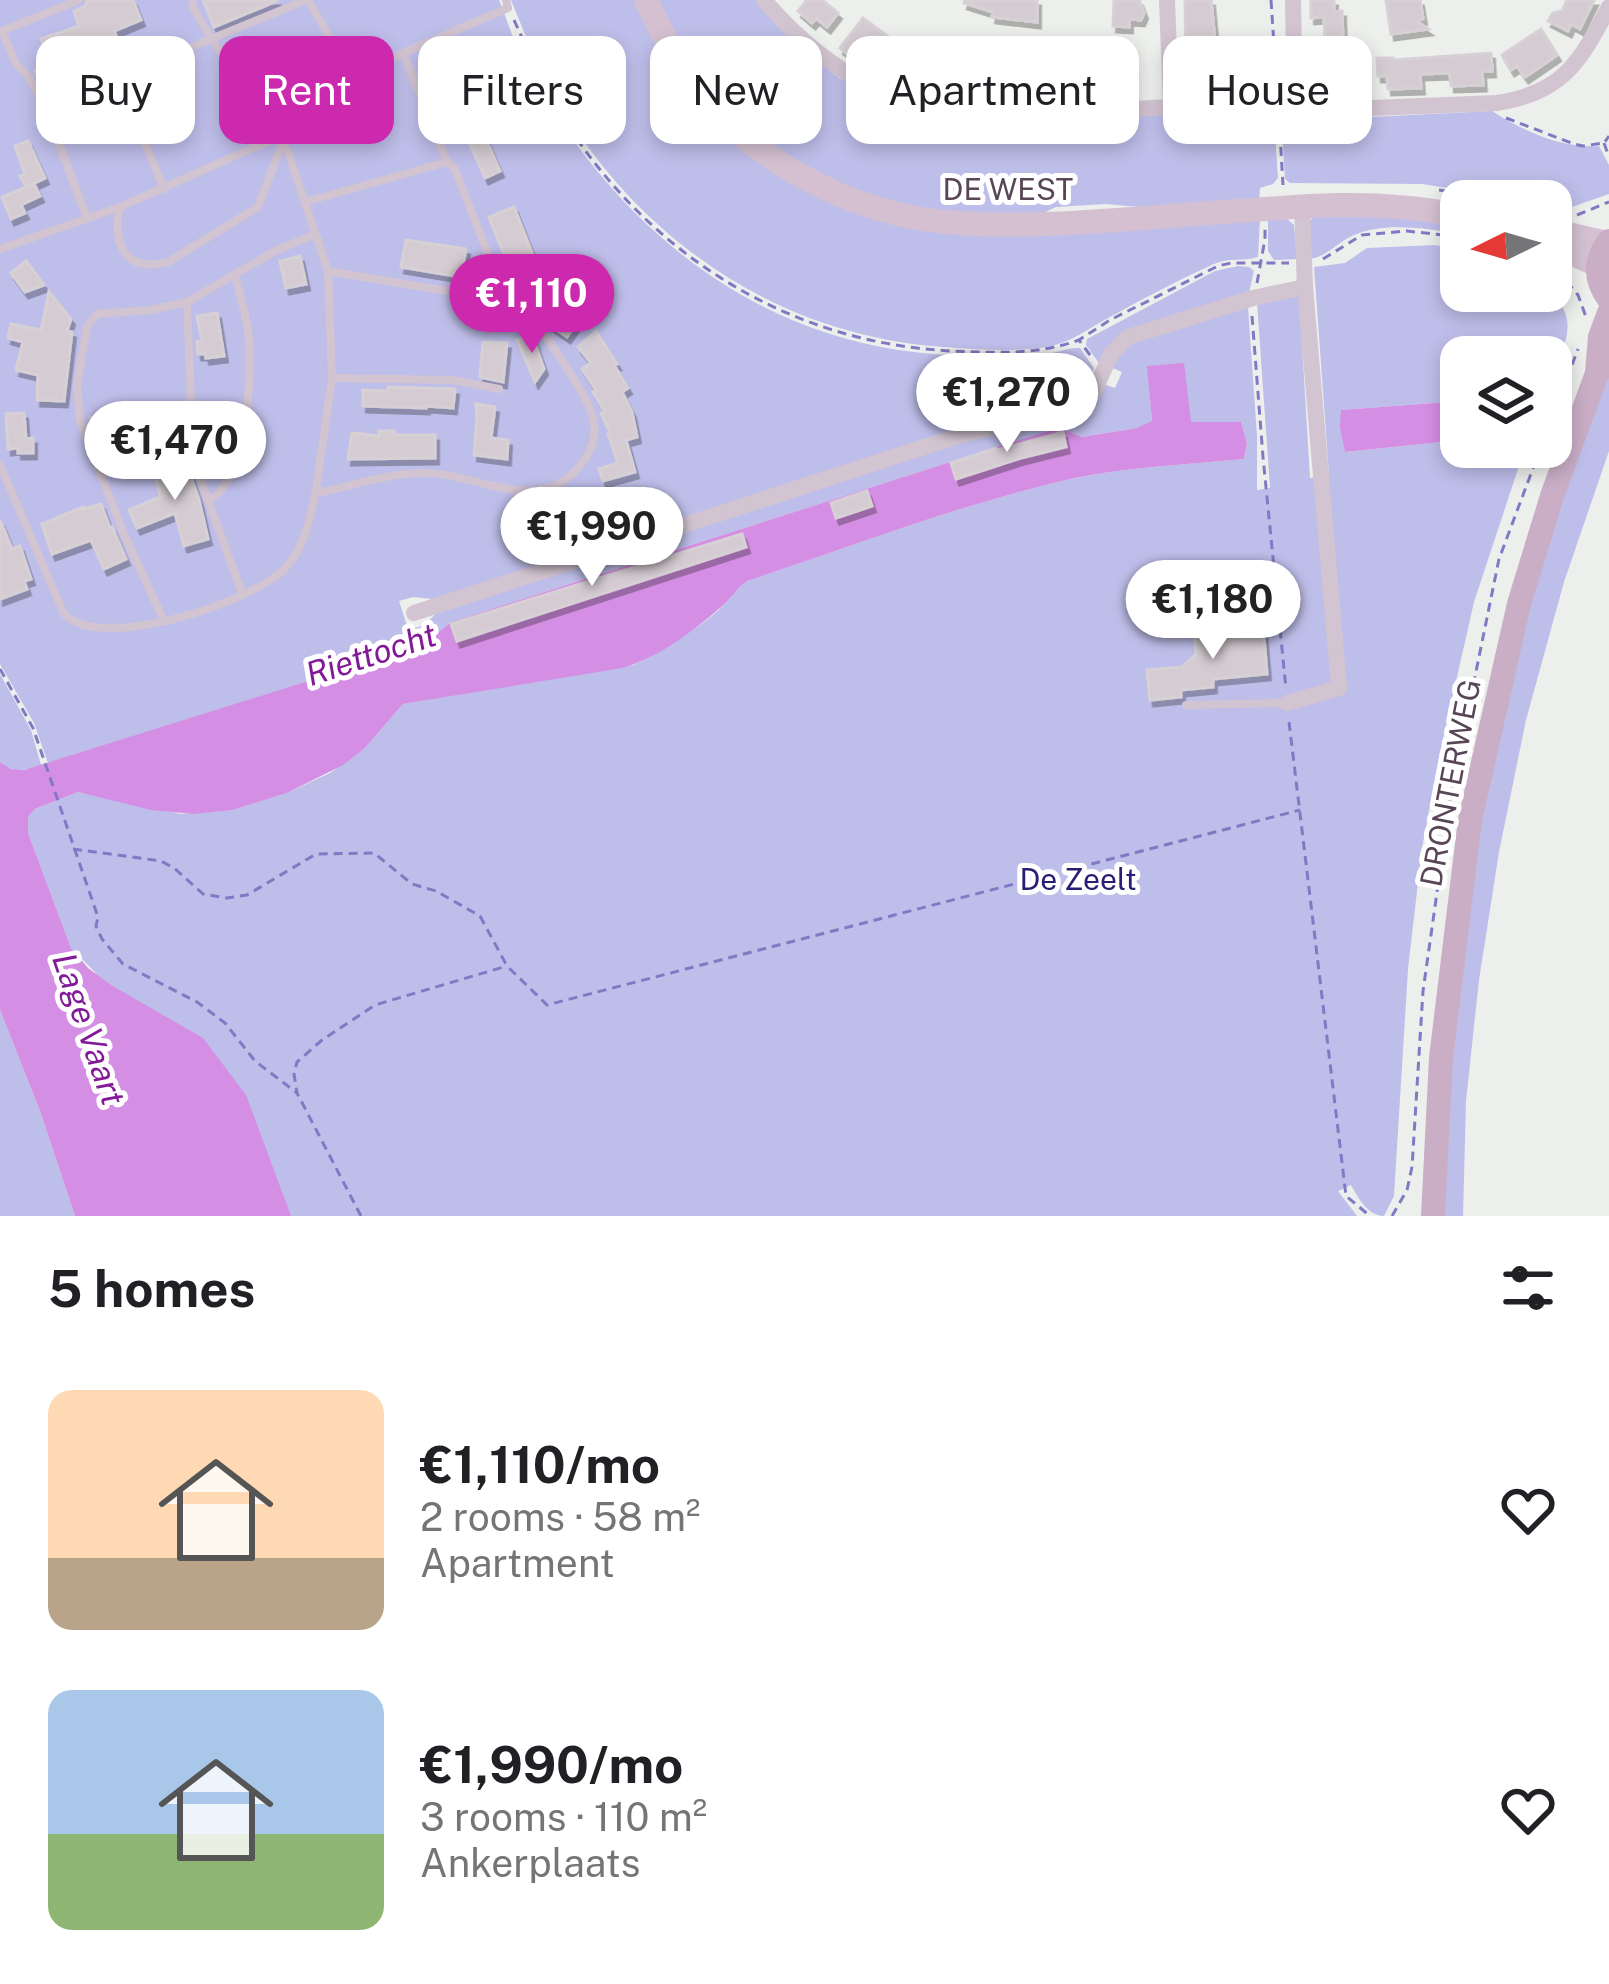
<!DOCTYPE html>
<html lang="en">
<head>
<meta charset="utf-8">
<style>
	:root { --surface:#fff; --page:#f2f2f2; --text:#202124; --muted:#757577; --accent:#cd29af }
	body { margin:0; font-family:"Public Sans",sans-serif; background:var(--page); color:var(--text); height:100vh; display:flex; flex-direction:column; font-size:45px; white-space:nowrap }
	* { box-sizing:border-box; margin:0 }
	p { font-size:39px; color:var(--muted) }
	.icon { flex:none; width:66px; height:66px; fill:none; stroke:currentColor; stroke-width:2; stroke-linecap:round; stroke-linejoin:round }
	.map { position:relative; height:1216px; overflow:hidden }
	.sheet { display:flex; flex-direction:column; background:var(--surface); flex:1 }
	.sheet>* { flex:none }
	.hud { position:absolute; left:36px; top:36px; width:1539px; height:108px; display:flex; gap:24px }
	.needle { width:78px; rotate:265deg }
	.controls { position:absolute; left:1440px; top:180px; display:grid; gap:24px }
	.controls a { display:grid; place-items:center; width:132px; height:132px; border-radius:24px; background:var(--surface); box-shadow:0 6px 18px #0003; font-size:60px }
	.price { position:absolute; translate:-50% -102px; padding:0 27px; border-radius:42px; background:#fff; color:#222; font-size:39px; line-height:78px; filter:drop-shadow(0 3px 6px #0008) }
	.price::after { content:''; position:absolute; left:50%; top:72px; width:36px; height:27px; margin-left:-18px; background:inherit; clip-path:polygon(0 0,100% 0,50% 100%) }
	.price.active { background:var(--accent); color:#fff }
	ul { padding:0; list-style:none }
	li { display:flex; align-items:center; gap:36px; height:300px; padding:0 48px }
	li span { display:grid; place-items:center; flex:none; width:336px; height:240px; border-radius:24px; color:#555 }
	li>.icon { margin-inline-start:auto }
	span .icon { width:144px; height:144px; fill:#fffc; stroke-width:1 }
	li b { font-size:51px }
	h2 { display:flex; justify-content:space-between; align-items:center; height:144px; padding:0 48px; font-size:51px }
	.tag { padding:0 42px; border-radius:24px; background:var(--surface); box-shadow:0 6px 18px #0003; font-size:42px; line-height:108px }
	.tag.active { background:var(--accent); color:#fff }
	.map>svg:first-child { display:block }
</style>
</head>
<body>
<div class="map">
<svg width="1609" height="1216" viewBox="0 0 1609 1216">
	<defs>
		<filter id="shadow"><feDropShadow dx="3.5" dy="6" stdDeviation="0" flood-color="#0004"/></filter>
	</defs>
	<rect width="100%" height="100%" fill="#edefec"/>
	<g fill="#bebeea">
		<path d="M 0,0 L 499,0 C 507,19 513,41 523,59 C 602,207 727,323 898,350 C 946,357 996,358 1045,354 C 1057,353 1068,347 1080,348 L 1094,368 L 1088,390 L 1077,399 L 432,599 L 413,597 L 399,601 L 408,629 L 423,626 L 441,609 L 960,441 L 1046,418 L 1103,384 L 1115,388 L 1122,372 L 1110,367 L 1130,342 L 1248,307 L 1257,436 L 1257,490 L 1270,488 L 1257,302 L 1299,294 L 1310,478 L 1329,475 L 1314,267 L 1345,263 L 1367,248 L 1435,245 L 1461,250 L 1461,291 L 1551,291 C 1580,323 1565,342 1551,377 L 1551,357 L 1461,357 L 1461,401 L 1341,410 L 1345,452 L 1461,440 L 1461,447 L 1535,447 L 1533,454 L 1521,460 L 1474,602 L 1440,752 L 1422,848 L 1408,969 L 1394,1196 L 1384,1216 C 1367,1215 1359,1199 1351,1185 L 1338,1191 L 1357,1216 L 181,1216 L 95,972 L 71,948 L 28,833 L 28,817 L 35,809 L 78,792 L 181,814 L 233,810 L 287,793 L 330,773 L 365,748 L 403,704 L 633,665 C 658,655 708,622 726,603 C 734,595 737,587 747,581 C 851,547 955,506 1062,481 C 1121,467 1183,465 1244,459 L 1247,443 L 1241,422 L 1191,422 L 1148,366 L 1152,422 L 1137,428 L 1082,437 L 1058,428 L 1025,438 L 451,622 L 428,641 L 391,655 L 48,763 L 34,723 L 0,664 Z"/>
		<path d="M 511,0 L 637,0 L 697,100 L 874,217 L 1260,219 L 1258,257 C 1243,262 1229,257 1214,264 C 1180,279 1141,300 1108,318 C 1089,328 1072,342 1051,346 C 1016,353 968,349 932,346 C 778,332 648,244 566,115 C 543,79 527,40 511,0 Z"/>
		<path d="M 654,0 L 758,0 L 791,40 L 839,78 L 897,107 L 938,118 L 1166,115 C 1196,140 1233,131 1269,129 L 1275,134 L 1278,178 L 1273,184 L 1260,188 L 1259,203 L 1161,209 L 1106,204 L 1056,207 L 1037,216 L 942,215 L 843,189 L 760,139 L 709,89 Z"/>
		<path d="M 1492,111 C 1521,130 1563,149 1599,146 L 1609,165 L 1609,194 L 1569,208 L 1551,204 L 1551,201 L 1533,201 L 1422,184 L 1290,183 L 1285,179 L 1282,129 L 1289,121 Z"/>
		<path d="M 1314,216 L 1399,216 L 1456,226 L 1461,234 C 1427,229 1385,221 1352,236 C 1336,243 1327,257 1309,259 L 1307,224 Z"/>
		<polygon points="1286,218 1294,225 1297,259 1274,260 1268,251 1268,219"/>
		<polygon points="1238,266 1249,267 1254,271 1249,293 1164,320 1099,363 1086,345 1087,339 1215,271"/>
		<polygon points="1609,371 1609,451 1564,582 1526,720 1499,852 1479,980 1466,1101 1463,1216 1442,1216 1449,1051 1480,813 1525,622 1558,514"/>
		<path d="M 0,674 L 31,730 L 41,765 C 25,770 14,774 0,762 Z"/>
		<polygon points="0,1010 40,1111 75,1216 0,1216"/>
	</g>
	<g fill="#d48ee3">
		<path d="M 1184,363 L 1191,422 L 1241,422 L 1247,443 L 1244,459 C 1184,465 1121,467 1062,481 C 955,506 851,547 747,581 C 736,588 731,600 720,608 C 692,632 658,658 622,668 L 403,704 L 365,748 L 343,765 L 287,793 L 233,810 L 193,814 L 151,810 L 78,792 L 35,809 L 28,817 L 28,833 L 71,948 L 88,968 L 111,985 L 203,1038 L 246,1095 L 291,1216 L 75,1216 L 40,1111 L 0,1010 L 0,762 L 11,769 L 24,770 L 391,655 L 428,641 L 451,622 L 1025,438 L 1058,428 L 1082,437 L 1137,428 L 1152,421 L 1147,366 Z"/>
		<polygon points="1461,401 1461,440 1345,452 1340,427 1341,410"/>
	</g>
	<g fill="#d4ccd2" stroke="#d7d1d5" stroke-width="3" filter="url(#shadow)">
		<polygon points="87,0 133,0 141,20 114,31 127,60 47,93 35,71 52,64 41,39 79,26 74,11 85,6"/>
		<polygon points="203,0 277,0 277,1 214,27"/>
		<polygon points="807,0 822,0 838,13 827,27 816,18 812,23 798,11"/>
		<polygon points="965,0 1037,0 1037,22 992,17 993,12 964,3"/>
		<polygon points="1114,0 1139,0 1144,13 1141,20 1129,19 1129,27 1113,26"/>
		<polygon points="1185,0 1211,0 1217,62 1187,45 1218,90 1211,103 1196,104 1183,84 1182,71 1186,71"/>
		<polygon points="1311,0 1334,0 1334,12 1342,11 1343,41 1325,44 1324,17 1311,18"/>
		<polygon points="1386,0 1420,0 1423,19 1416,21 1428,29 1391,34"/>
		<polygon points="1567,0 1594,0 1580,29 1571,24 1568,31 1548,21 1553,13 1562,11"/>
		<polygon points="863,18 890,38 911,48 898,79 880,71 884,62 858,50 853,58 840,48"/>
		<polygon points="1541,29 1557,55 1525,77 1517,66 1511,70 1502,55"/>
		<polygon points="1491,53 1492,71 1482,71 1483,85 1451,86 1450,73 1420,74 1421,88 1388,89 1387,76 1378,76 1377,58 1393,58 1393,60"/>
		<polygon points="1119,56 1119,65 1131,64 1133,92 1114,94 1113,81 1082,82 1083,95 1024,98 1023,81 1012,81 1011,63 1064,61 1064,71 1104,69 1103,57"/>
		<polygon points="1338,60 1340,88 1317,89 1315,61"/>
		<polygon points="490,67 505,100 483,110 468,77"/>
		<polygon points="925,68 951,74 946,95 919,88"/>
		<polygon points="971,76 999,78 998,99 970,97"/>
		<polygon points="485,137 500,171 485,178 470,144"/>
		<polygon points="28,141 45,178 26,187 20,176 25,174 15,146"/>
		<polygon points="34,184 40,196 21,205 25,213 11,219 2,197"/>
		<polygon points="514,207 534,258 509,267 489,217"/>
		<polygon points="406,240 466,249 461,277 401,267"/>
		<polygon points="300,256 306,284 286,288 280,261"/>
		<polygon points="26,261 44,285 25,292 11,273"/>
		<polygon points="530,281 561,297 559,300 580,315 583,314 567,337 551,326 557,324 540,315 546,312 520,300"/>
		<polygon points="49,292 71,319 67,331 72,332 64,401 37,400 38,375 16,370 23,342 8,338 11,324 41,330"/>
		<polygon points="217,313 224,356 206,358 205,354 198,354 197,342 202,341 197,316"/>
		<polygon points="596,331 617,364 614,365 628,388 622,392 632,412 637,437 626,440 635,472 603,481 599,469 618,463 608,434 610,433 601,413 605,412 593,392 596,390 582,369 591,363 578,347"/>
		<polygon points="532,334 544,369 535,382 517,340"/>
		<polygon points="483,342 507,343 503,382 480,377"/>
		<polygon points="388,387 455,389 453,408 426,406 426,408 363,406 363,390 387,391"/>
		<polygon points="476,404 495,407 491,438 508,440 507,459 474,455 477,420"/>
		<polygon points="24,413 26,439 33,438 33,453 18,453 18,448 8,449 6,414"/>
		<polygon points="92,418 131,419 131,458 115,458 115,452 112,452 112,430"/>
		<polygon points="379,431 394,431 394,435 435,435 435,458 348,459 352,433 379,436"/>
		<polygon points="1063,432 1066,447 1021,458 956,479 951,463 996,448 997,450"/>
		<polygon points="172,459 174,465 186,462 199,500 208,539 184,546 175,513 137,528 129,510 160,497 154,471 159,469 157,462"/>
		<polygon points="867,491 872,506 836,518 831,503"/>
		<polygon points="101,504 110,528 112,527 126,559 104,569 91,540 52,554 42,524 83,507 84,509"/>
		<polygon points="0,520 12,549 20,546 31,579 24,581 27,589 0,599"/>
		<polygon points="742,534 746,547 457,641 451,624"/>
		<polygon points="1263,626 1267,674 1213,679 1213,687 1181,690 1181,697 1150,700 1147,670 1182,667 1196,654 1194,632"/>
	</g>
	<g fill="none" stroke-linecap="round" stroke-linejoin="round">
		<g stroke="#8279c4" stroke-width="3" stroke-dasharray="9 6" stroke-linecap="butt">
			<polyline points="1271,0 1277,89"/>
			<path d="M 514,20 C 527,48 539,77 554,103 C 639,248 783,343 952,351 C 995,353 1038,355 1079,340"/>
			<path d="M 455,47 C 468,78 431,81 478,104"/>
			<polyline points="435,96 462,85"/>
			<polyline points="1279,117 1283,185"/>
			<polyline points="1506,118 1574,144 1583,146 1604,143 1609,136"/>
			<polyline points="1183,120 1201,126 1280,123"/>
			<polyline points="1604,143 1609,157"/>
			<polyline points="1439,190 1512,201"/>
			<polyline points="1577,215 1609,202"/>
			<polyline points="1323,259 1362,235 1407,231 1461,237"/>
			<polyline points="1557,270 1578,295 1586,317"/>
			<polyline points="1257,283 1265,239 1265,227"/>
			<polyline points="1252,316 1263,457 1286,689"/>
			<polyline points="1090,355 1079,340 1110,320 1218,266 1231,263 1289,263"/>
			<polyline points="1551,421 1578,349"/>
			<polyline points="0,669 33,728 98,917 96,926 102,939 123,964 197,1002 225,1023 255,1061 297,1093"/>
			<polyline points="1289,722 1346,1196 1370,1216"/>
			<polyline points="73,849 161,861 174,868 203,894 227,898 247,895 316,854 374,853 412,884 436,891 480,916 507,966 547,1005 1300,810"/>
			<polyline points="361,1216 297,1093 294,1074 297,1062 322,1040 375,1005 507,966"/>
			<polyline points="1392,1216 1407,1190 1412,1167 1423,991 1451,794 1499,559 1541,447"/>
		</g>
		<g stroke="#d2c4d1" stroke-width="8">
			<polyline points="79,0 2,31 16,64 29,77 45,107 87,218"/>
			<polyline points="308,0 352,75"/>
			<polyline points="117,76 164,189"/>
			<polyline points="45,107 306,0"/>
			<polyline points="447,162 455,169 498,280 495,299"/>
			<polyline points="305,202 447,162 403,53"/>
			<path d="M 119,209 C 113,246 126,273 168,262 L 258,207 L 282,144"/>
			<polyline points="0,249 120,207 278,137 352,75 508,8 506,0"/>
			<polyline points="187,302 193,448 201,481 242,593"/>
			<polyline points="332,378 453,380 499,389"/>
			<path d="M 0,465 L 64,614 C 102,652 243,604 280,573 C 304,553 310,519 316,490 L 324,492 C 357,484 390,473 424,473 C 481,473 543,521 585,459 C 601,435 595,415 581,391 C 559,354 537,314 495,299 L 328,271 L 288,152 L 211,38 L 193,8 L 192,0"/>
			<polyline points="316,490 332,378 328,271"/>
			<path d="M 210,500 C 248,477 253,371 248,330 C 245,311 240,293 235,275"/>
			<polyline points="164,621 124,534 80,421 77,385 87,326 97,314 151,310 187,302 275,251 315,234"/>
			<polyline points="1186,705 1286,703"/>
		</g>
		<g stroke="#d2c4d1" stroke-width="16">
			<path d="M 764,0 C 824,70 901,116 995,118 C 1013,118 1032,115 1050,114 C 1090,111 1130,109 1171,107 L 1167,0"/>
			<path d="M 1293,0 L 1295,111 L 1497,103 C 1563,93 1580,62 1609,7"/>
			<polyline points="414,613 958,436 1070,408 1093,394 1111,354 1128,337 1253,298 1305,287"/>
			<polyline points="1287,703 1339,688 1305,287 1302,207"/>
		</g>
		<g stroke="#d4c0d1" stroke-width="24">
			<path d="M 646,0 C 658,25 670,50 685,73 C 744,159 855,217 958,223 C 1055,229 1154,216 1251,210 C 1299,207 1349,202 1397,207 C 1419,208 1440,212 1461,215"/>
			<polyline points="1551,230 1607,243"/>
			<polyline points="1551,245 1598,265"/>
		</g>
		<g stroke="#c9aec6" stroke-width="24">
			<path d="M 1609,241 C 1595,260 1594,279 1609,299"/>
			<polyline points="1597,373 1600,337 1609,313"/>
			<polyline points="1433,1216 1441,1058 1470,820 1519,604 1552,496 1596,376 1609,356"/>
		</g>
	</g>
	<g text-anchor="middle" stroke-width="10" stroke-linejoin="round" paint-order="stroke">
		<g font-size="30" fill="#584656" stroke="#fff">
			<text x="1008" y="200">DE WEST</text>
			<text transform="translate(1451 783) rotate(-79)" y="10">DRONTERWEG</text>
		</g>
		<g font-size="30" fill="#281e72" stroke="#fff">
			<text x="1078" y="890">De Zeelt</text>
		</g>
		<g font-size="33" font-style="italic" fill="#831999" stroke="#fff">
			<text transform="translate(371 654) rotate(-18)" y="12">Riettocht</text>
			<text transform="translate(89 1029) rotate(71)" y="12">Lage Vaart</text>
		</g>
	</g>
</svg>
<div class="controls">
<a><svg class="needle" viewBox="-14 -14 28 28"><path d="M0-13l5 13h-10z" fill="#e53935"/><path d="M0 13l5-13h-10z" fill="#757577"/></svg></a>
<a><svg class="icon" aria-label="layers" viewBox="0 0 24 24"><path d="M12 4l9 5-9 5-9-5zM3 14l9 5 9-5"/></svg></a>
</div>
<b class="price active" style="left:532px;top:356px">€1,110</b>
<b class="price" style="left:1007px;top:455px">€1,270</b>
<b class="price" style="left:175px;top:503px">€1,470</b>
<b class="price" style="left:592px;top:589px">€1,990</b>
<b class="price" style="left:1213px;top:662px">€1,180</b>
<div class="hud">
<a class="tag">Buy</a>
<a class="tag active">Rent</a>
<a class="tag">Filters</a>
<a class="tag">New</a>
<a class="tag">Apartment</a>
<a class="tag">House</a>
</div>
</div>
<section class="sheet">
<h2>5 homes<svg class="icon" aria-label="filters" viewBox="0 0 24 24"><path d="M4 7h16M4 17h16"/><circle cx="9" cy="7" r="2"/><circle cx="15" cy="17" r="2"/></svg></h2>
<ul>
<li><span style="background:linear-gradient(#ffd9b3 70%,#b9a48a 0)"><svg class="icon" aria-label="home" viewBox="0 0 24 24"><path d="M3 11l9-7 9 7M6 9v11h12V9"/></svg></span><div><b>€1,110/mo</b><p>2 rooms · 58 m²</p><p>Apartment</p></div><svg class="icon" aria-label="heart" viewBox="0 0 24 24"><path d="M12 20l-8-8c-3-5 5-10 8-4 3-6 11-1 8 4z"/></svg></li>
<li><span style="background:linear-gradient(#a9c7e8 60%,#8fb573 0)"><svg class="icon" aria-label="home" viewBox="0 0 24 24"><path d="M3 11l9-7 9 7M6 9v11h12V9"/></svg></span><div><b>€1,990/mo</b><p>3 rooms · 110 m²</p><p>Ankerplaats</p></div><svg class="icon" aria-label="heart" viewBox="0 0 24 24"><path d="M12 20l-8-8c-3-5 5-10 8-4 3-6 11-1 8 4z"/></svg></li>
</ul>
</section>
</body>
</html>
